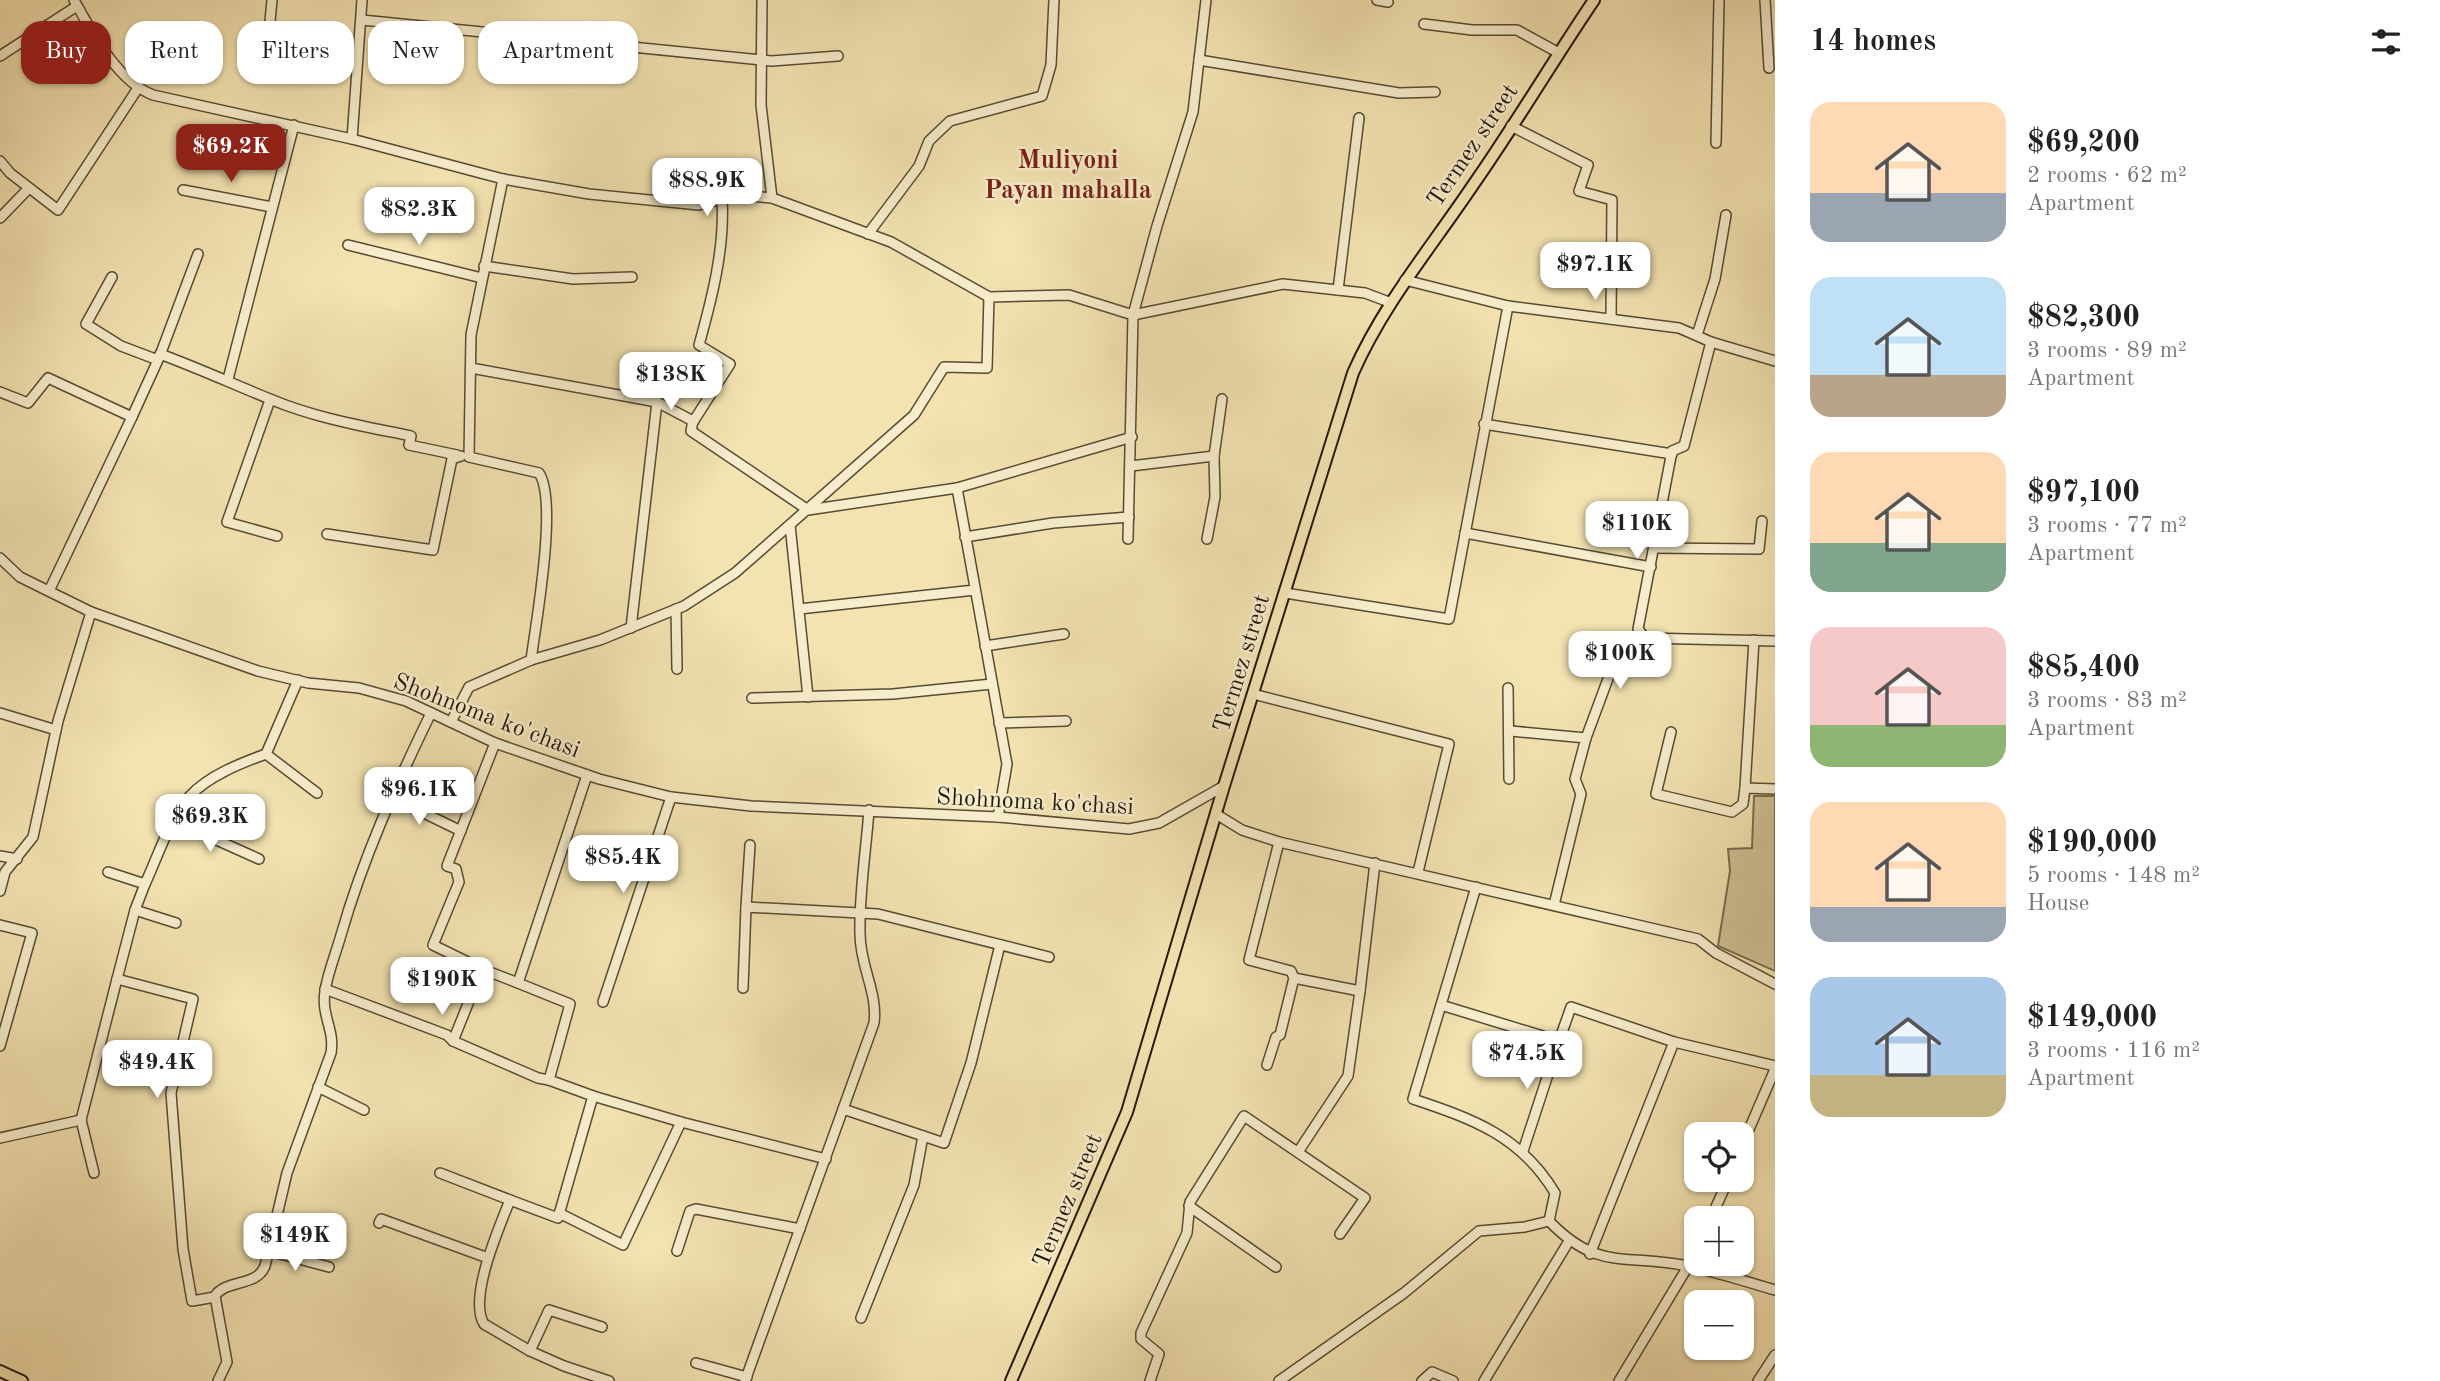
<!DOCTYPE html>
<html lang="en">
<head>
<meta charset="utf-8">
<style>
	:root { --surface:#fff; --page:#f2f2f2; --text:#222; --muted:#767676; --accent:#8f2418 }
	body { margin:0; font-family:"Old Standard TT",serif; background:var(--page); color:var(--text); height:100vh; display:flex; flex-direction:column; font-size:26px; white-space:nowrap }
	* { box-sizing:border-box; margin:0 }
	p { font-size:23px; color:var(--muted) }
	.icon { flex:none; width:38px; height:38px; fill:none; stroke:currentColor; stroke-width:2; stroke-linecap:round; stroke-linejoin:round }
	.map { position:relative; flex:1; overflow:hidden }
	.details { display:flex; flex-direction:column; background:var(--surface); width:665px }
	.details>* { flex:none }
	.guide { position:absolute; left:21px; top:21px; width:665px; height:63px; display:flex; gap:14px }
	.controls { position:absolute; left:1684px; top:1122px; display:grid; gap:14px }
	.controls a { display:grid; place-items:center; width:70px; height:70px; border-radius:14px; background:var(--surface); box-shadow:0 2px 5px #0004; font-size:35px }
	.price { position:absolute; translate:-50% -60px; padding:0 16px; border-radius:14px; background:#fff; color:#222; font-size:23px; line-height:46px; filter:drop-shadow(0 2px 4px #0008) }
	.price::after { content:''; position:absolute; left:50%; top:42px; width:21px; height:16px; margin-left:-10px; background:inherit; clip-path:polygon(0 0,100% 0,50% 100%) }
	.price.active { background:var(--accent); color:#fff }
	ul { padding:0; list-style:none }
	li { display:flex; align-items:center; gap:21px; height:175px; padding:0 35px }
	li span { display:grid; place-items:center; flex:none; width:196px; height:140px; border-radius:21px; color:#555 }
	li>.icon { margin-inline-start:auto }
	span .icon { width:84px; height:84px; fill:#fffc; stroke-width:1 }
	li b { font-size:30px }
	h2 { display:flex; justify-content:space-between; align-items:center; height:84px; padding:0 35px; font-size:30px }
	.tag { padding:0 24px; border-radius:21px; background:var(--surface); box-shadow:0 2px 5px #0004; font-size:24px; line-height:63px }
	.tag.active { background:var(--accent); color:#fff }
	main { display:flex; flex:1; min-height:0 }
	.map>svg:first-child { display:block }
</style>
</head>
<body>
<main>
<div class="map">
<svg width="1775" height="1381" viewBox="0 0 1775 1381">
	<rect width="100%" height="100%" fill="#f3e3b1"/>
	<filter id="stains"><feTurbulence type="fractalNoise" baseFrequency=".00286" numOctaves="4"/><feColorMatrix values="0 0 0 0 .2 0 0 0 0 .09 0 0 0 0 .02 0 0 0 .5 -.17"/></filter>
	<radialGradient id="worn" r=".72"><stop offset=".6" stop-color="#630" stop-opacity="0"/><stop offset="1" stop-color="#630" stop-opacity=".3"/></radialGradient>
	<polygon fill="#d0c094" stroke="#7a6c4e" stroke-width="2" points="1754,796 1775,796 1775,971 1718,946 1730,871 1728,849 1752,848"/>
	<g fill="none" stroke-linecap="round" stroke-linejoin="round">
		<g stroke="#574b33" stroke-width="12">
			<g id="minor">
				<path d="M 74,0 C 92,32 117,81 153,95 L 352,139 L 503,179 L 589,194 L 699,205 L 738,195 L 772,198 L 891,242 L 989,297 L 1069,295 L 1133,315 L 1283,284 L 1365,293 L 1389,302"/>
				<polyline points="762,0 761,105 772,198"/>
				<polyline points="1377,0 1388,2"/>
				<polyline points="1765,0 1769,68"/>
				<polyline points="362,20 772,61 838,56"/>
				<polyline points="270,21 272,0"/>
				<polyline points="1424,24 1472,30 1517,30 1559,53"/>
				<polyline points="0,56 77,6"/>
				<polyline points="1199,60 1399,93 1435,92"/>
				<polyline points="1511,126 1588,165 1579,191 1612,200 1611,319"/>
				<polyline points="352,139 362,0"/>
				<polyline points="1716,143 1719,0"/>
				<polyline points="0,161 10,173 58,210 138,88"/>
				<polyline points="183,190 272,207"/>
				<polyline points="0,218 29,188"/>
				<polyline points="868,234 919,166 929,141 950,121 1042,96 1051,65 1054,0"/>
				<polyline points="348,245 482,278"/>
				<polyline points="484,266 573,279 632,277"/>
				<polyline points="112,277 86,324 121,346 158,360 132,417"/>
				<polyline points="1405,280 1508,306 1679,328 1711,342 1775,361"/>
				<polyline points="1338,290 1359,118"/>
				<polyline points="1697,335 1715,279 1726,215"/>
				<polyline points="1711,342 1684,446 1672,451 1638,629 1645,638 1775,641"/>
				<path d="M 160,354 C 198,368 233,384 270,399 C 315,418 363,426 411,436 L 409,445 L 457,455"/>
				<polyline points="159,358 198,254"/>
				<polyline points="471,368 657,402 631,628"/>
				<polyline points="228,379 294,125"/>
				<polyline points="0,392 28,403 48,378 132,417 49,591"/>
				<polyline points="270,400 227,522 277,536"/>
				<polyline points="657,402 693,421 691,431 808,510 957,488 1132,437"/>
				<path d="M 693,422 L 730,364 L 699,345 C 712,298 725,248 722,199"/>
				<polyline points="1484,424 1672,454"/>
				<polyline points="1131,466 1214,456 1222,399"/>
				<polyline points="957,488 1007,764 998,817"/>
				<polyline points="790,525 808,697"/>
				<polyline points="1465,533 1651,567"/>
				<polyline points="327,534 433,550 452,459 461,456"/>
				<polyline points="965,537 1053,523 1129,517"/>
				<polyline points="1128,539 1133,315 1157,226 1193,112 1206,0"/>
				<polyline points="1207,539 1215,497 1214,456"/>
				<polyline points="1654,548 1759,549 1762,521"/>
				<polyline points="0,558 20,577 91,612 258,671 308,683 359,688 406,701 495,743 599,779 671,797 751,806 998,817 1129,829 1159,823 1224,786"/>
				<polyline points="1285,593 1449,619 1508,306"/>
				<polyline points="676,609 677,669"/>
				<polyline points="799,609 975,590"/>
				<polyline points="985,646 1064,634"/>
				<polyline points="531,660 600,640 684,606 735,573 914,415 944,367 987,368 989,297"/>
				<polyline points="1508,688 1509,779"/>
				<polyline points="1253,694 1449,744 1418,872"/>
				<polyline points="752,698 893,694 992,684"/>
				<polyline points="0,713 56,730"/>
				<path d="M 451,722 L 469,687 L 531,660 C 536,622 558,501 539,473 L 469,457 L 471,335 L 503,179"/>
				<polyline points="999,723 1066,721"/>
				<polyline points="1511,731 1586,738 1575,779 1581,794 1554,905"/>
				<polyline points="1671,732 1656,794 1732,812 1743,804 1745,788 1775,789"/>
				<polyline points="1586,738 1612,668 1620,657 1645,638"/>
				<polyline points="266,754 317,793"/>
				<polyline points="587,775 518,983 570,1004 549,1080 593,1096"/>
				<polyline points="1745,788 1754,640"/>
				<polyline points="391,797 461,831"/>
				<polyline points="1216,814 1242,830 1279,842 1698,939 1716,953 1775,984"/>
				<polyline points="174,821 259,859"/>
				<polyline points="1279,842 1249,960 1291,971 1294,978"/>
				<polyline points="0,856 17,859"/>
				<path d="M 108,872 L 145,884 C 158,856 169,820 190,796 C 208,776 241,763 266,754 L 298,680"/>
				<polyline points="145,884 135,910 176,923"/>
				<polyline points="0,891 5,872 33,837 58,721 91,612"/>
				<polyline points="746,907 750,845"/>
				<polyline points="135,910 117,979 193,999 171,1093 183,1249 192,1301 215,1297"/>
				<polyline points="0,925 32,933 0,1046"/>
				<polyline points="482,969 433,945 459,882 456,869 447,866 495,743"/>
				<polyline points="743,988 746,907 878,914 1049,957"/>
				<polyline points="325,989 447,1035 453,1041 538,1078 549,1080"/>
				<polyline points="603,1002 671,797"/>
				<polyline points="1441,1005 1559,1041 1571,1007 1674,1042 1775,1066"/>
				<polyline points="453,1041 482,969 518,983"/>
				<polyline points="1267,1065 1276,1037 1280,1035 1294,978 1360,991 1375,863"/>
				<polyline points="318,1087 364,1110"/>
				<polyline points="843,1109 944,1143 971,1063 1000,945"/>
				<polyline points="0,1138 81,1120"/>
				<polyline points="1741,1148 1775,1069"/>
				<polyline points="1523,1151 1559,1041"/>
				<polyline points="1298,1152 1348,1076 1360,991"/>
				<polyline points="94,1173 81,1120 117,979"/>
				<polyline points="440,1173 510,1200"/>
				<polyline points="1189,1206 1276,1267"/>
				<polyline points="559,1213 623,1245 681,1122 826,1159"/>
				<polyline points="1711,1218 1728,1180"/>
				<path d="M 1549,1221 C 1600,1274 1628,1252 1692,1267 C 1720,1273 1747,1282 1775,1290"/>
				<polyline points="379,1223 381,1219 488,1258"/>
				<polyline points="269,1251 329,1267"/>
				<polyline points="677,1251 690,1211 696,1209 800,1229"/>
				<polyline points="1590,1254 1674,1042"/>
				<polyline points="861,1318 914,1185 923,1136"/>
				<path d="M 602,1327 L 549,1310 L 530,1351 L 484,1324 C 468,1298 499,1228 510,1200 L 558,1218 L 593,1096 L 681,1122"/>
				<polyline points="530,1351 564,1366 609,1381"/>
				<polyline points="696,1363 747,1377"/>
				<path d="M 218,1381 L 227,1362 L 215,1296 C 226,1279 257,1287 265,1266 L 287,1173 L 331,1053 C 335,1029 321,1017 325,991 C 328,972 336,953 341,935 C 363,858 396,785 431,713"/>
				<path d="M 745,1381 L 874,1023 C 878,992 860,967 860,934 C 859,893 866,851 869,810"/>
				<polyline points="1150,1381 1159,1354 1141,1339 1141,1333 1187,1233 1190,1202 1244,1116 1365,1198 1340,1234"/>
				<path d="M 1279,1381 L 1404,1293 L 1479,1231 L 1525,1227 L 1549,1221 L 1555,1193 C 1521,1136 1473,1119 1413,1099 L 1476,887"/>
				<polyline points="1422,1381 1432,1372 1453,1381"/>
				<polyline points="1484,1381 1569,1241"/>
				<polyline points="1619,1381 1696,1253"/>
				<polyline points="1758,1381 1775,1355"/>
			</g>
		</g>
		<g stroke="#231809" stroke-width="14">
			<g id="major">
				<polyline points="0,1371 22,1381"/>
				<path d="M 1011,1381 L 1127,1112 L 1224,786 L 1353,373 C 1383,305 1429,250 1471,188 C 1514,127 1552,62 1594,0"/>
			</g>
		</g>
		<use href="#minor" stroke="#f7edcc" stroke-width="9"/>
		<use href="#major" stroke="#f3e3b1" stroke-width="10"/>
	</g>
	<g text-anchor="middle" stroke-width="5" stroke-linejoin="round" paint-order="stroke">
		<g font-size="24" fill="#231809" stroke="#f7edcc">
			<text transform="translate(1472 145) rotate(-56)" y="8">Termez street</text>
			<text transform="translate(1241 663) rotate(-73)" y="8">Termez street</text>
			<text transform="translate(487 715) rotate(21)" y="8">Shohnoma ko'chasi</text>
			<text transform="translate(1035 801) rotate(3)" y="8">Shohnoma ko'chasi</text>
			<text transform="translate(1067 1200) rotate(-67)" y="8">Termez street</text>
		</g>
		<g font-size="26" font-weight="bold" fill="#7a1f14" stroke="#f7edcc">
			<text x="1068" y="168">Muliyoni<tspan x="1068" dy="30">Payan mahalla</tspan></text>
		</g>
	</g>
	<rect width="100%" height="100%" filter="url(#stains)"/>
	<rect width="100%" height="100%" fill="url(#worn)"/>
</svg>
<div class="controls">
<a><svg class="icon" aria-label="locate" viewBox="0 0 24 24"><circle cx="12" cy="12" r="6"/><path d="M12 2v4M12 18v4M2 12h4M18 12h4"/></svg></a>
<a>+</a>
<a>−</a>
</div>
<b class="price active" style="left:231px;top:184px">$69.2K</b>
<b class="price" style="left:707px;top:218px">$88.9K</b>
<b class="price" style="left:419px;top:247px">$82.3K</b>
<b class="price" style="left:1595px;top:302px">$97.1K</b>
<b class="price" style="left:671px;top:412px">$138K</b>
<b class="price" style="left:1637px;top:561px">$110K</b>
<b class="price" style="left:1620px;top:691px">$100K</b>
<b class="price" style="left:419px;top:827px">$96.1K</b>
<b class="price" style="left:210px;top:854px">$69.3K</b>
<b class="price" style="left:623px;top:895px">$85.4K</b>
<b class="price" style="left:442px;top:1017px">$190K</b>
<b class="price" style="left:1527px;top:1091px">$74.5K</b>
<b class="price" style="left:157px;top:1100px">$49.4K</b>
<b class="price" style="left:295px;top:1273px">$149K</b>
<div class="guide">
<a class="tag active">Buy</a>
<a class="tag">Rent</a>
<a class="tag">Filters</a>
<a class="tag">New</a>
<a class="tag">Apartment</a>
</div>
</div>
<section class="details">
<h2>14 homes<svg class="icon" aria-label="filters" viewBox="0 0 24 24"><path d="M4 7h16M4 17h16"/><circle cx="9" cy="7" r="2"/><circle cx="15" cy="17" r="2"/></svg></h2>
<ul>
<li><span style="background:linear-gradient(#ffd9b3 65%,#9aa5b1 0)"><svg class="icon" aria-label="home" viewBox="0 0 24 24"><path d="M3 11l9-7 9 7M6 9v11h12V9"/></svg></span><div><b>$69,200</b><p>2 rooms · 62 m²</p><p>Apartment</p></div></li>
<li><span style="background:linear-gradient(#bfe0f5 70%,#b9a48a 0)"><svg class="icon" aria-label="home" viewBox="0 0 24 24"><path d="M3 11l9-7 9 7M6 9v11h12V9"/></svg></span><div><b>$82,300</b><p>3 rooms · 89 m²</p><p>Apartment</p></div></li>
<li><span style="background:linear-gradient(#ffd9b3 65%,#7fa58c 0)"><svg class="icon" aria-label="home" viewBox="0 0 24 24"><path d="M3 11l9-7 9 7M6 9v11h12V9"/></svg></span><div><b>$97,100</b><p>3 rooms · 77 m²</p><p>Apartment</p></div></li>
<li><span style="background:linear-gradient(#f6c9c9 70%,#8fb573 0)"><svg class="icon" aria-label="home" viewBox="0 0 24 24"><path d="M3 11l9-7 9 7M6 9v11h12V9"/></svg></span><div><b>$85,400</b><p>3 rooms · 83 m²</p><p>Apartment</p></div></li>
<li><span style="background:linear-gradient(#ffd9b3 75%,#9aa5b1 0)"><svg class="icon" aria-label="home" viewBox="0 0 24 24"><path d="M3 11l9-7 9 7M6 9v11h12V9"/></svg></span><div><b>$190,000</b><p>5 rooms · 148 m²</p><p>House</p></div></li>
<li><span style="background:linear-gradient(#a9c7e8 70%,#c2b280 0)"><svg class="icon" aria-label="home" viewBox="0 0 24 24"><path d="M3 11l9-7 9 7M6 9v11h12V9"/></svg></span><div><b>$149,000</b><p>3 rooms · 116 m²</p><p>Apartment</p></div></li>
</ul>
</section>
</main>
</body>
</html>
